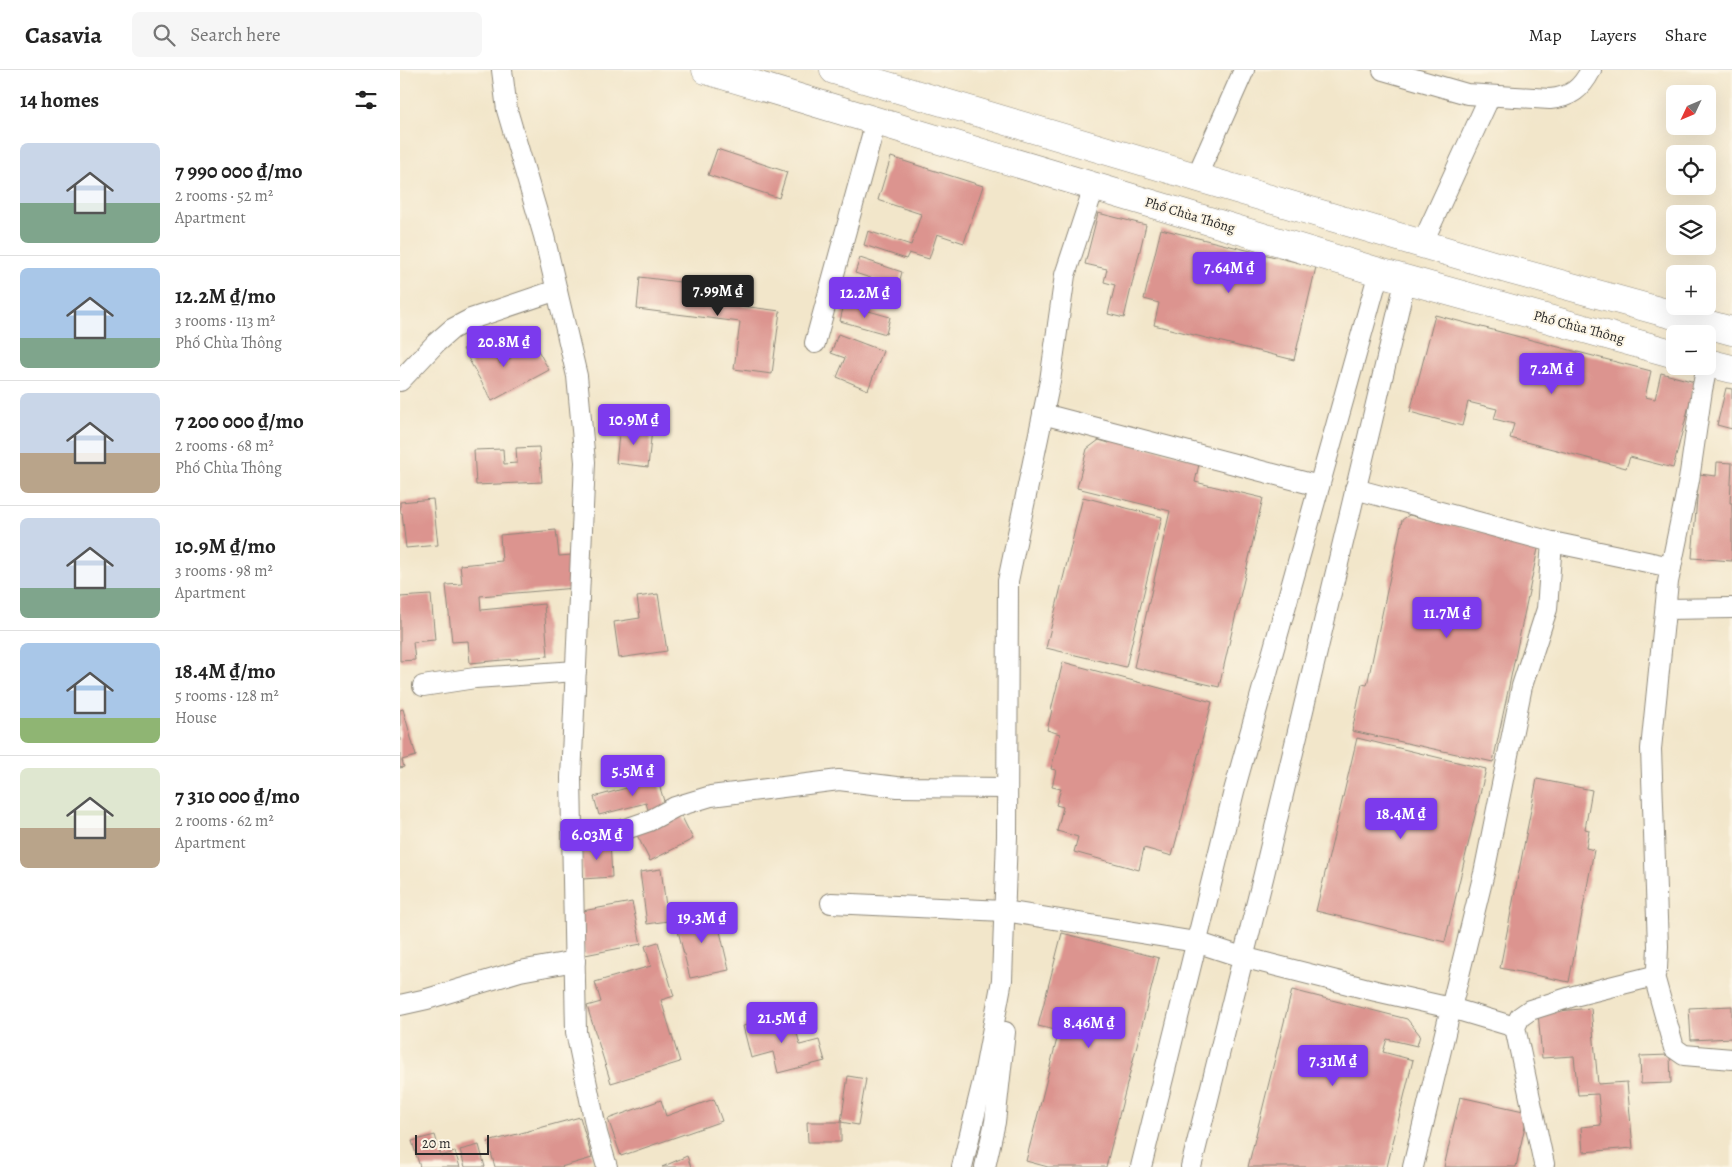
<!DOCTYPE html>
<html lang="en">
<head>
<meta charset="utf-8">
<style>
	:root { --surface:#fff; --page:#f6f6f6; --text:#222; --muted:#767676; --line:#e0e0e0; --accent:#7c3aed }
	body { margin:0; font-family:Alegreya,serif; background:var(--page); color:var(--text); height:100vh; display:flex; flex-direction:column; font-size:19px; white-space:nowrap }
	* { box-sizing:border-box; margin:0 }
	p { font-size:16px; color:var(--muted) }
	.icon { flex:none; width:28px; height:28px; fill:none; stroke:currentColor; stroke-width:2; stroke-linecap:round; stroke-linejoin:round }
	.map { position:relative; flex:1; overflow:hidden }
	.sheet { display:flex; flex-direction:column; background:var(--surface); width:400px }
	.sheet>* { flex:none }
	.needle { width:32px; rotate:226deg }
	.controls { position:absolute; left:1266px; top:15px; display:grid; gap:10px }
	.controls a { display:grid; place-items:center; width:50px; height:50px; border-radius:8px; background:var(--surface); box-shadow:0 5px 20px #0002; font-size:25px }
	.scale { position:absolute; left:15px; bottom:12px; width:74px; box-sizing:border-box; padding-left:5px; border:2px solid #2b2b2b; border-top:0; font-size:14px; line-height:18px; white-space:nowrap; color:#2b2b2b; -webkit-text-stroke:4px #fcf5e5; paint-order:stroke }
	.price { position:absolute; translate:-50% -42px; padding:0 11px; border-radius:5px; background:var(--accent); color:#fff; font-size:16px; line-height:32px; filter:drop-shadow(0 1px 2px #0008) }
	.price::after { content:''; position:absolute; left:50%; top:30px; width:15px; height:11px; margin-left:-8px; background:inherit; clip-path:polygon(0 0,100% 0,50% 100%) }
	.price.current { background:#222; color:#fff }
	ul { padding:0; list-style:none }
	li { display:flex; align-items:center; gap:15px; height:125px; padding:0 20px }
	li+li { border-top:1px solid var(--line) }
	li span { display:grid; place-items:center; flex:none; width:140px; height:100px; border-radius:8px; color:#555 }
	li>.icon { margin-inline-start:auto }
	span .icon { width:60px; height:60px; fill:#fffc; stroke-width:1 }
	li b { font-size:21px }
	h2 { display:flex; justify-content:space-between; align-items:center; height:60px; padding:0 20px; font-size:21px }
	header { display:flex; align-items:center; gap:30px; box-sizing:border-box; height:70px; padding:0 25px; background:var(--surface); border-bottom:1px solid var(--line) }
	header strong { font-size:24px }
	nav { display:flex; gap:28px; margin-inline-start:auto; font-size:18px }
	.search { width:350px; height:45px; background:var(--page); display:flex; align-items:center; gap:12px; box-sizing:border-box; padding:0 18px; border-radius:8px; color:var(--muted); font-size:19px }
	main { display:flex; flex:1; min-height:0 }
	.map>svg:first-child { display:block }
	.building { fill:#dc948f }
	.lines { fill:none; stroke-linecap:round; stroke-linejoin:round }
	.minor-casing { stroke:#8e887a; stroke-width:22 }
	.trunk-casing { stroke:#8e887a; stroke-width:29 }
	.minor { stroke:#fff; stroke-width:20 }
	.trunk { stroke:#fff; stroke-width:28 }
	.labels { text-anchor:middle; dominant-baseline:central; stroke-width:4; stroke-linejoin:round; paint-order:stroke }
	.street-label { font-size:14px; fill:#2b2b2b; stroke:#fcf5e5 }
</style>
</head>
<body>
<header>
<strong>Casavia</strong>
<div class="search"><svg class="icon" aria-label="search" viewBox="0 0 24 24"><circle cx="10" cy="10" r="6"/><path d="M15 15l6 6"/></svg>Search here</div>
<nav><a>Map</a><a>Layers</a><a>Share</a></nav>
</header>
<main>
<section class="sheet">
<h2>14 homes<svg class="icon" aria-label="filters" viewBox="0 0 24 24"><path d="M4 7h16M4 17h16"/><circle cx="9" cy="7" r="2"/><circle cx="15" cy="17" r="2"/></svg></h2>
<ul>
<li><span style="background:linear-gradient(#c9d6e8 60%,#7fa58c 0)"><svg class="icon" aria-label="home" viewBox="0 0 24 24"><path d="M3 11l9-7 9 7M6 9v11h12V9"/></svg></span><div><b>7 990 000 ₫/mo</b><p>2 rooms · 52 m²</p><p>Apartment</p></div></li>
<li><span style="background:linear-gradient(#a9c7e8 70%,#7fa58c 0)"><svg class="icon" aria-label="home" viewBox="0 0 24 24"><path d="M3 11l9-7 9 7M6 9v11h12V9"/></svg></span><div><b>12.2M ₫/mo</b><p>3 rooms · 113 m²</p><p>Phố Chùa Thông</p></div></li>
<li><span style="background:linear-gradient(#c9d6e8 60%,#b9a48a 0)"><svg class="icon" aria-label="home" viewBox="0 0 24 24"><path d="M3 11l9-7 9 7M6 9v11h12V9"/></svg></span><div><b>7 200 000 ₫/mo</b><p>2 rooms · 68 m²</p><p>Phố Chùa Thông</p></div></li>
<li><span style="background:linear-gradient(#c9d6e8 70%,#7fa58c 0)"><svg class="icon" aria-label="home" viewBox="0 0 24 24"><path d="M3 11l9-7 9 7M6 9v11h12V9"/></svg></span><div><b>10.9M ₫/mo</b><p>3 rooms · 98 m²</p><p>Apartment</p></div></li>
<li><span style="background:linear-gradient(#a9c7e8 75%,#8fb573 0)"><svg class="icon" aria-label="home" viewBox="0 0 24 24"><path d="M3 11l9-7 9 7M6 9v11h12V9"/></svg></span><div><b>18.4M ₫/mo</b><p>5 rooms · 128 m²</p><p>House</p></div></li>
<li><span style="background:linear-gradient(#dfe7d0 60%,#b9a48a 0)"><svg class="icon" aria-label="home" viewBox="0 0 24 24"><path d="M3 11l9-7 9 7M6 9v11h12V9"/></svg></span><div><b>7 310 000 ₫/mo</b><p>2 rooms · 62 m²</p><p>Apartment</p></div></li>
</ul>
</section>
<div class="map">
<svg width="1332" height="1097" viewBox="0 0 1332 1097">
	<rect width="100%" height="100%" fill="#fcf5e5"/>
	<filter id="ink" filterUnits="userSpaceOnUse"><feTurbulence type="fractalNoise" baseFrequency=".02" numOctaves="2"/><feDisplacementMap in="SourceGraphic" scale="10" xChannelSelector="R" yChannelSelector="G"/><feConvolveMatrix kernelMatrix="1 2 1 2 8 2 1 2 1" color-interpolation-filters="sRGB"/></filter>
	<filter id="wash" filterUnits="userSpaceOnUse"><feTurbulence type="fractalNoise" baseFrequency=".0096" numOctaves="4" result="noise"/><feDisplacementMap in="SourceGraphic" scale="20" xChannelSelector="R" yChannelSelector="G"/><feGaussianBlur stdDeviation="1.12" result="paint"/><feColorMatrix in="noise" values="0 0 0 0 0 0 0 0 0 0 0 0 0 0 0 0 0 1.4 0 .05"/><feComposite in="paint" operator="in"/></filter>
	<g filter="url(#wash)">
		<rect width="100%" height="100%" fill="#f2e6ca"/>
		<g id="blocks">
			<g class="building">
				<polygon points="317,79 387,102 379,128 308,105"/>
				<polygon points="491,87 583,116 564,173 537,164 529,189 509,183 506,189 464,175 468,161 511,175 521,144 478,130"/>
				<polygon points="698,143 746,155 724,248 708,244 715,215 704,212 707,199 685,194"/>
				<polygon points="761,159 916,197 894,290 754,255 759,233 744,229"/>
				<polygon points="460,188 502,202 498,217 455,203"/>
				<polygon points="240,207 344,220 342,236 380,241 372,304 334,299 340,252 237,239"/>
				<polygon points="444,234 490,247 486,264 440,251"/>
				<polygon points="1035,245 1251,301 1245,327 1255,329 1261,303 1295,312 1273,398 1230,387 1226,398 1110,368 1114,354 1094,349 1097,339 1068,332 1062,356 1010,342"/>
				<polygon points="438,264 483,281 468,320 437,307 445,288 431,283"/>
				<polygon points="85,267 100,294 135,275 149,300 92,331 63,279"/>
				<polygon points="1326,318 1332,319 1332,359 1317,355"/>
				<polygon points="220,355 252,359 248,397 216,393"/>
				<polygon points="710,369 800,390 795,412 863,428 819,617 734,597 770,441 677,418 687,379 699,370 709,373"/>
				<polygon points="139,377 142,412 76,415 74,380 103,379 104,394 117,393 116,378"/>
				<polygon points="1317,392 1332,393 1330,433 1332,433 1332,491 1292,488 1299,404 1316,406"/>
				<polygon points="683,427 762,447 726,597 646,578"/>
				<polygon points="33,429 38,475 6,478 2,443 0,443 0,432"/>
				<polygon points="1009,445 1139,474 1093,692 952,661 962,614 967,615 1002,450"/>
				<polygon points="156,460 159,486 172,485 175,518 80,526 81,540 144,534 148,586 70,593 68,571 52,572 46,515 62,514 60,495 102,491 100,465"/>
				<polygon points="258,524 267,581 219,588 214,552 240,548 237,527"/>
				<polygon points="31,525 35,570 13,572 15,590 0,591 0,527"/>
				<polygon points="663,592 812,632 772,786 744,778 739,800 674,782 678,767 657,761 663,737 656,735 661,719 652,717 656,700 651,699 660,664 647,660 652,640 651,640"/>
				<polygon points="3,639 16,686 2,690 4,697 0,698 0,640"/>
				<polygon points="957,668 1086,699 1045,872 916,841"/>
				<polygon points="256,704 266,738 249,743 246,733 199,745 194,727 241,714 239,708"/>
				<polygon points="1137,709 1192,720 1185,759 1189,760 1186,778 1194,780 1169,912 1100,898"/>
				<polygon points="279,741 293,769 250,791 236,763"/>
				<polygon points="210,772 212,807 183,809 181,774"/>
				<polygon points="261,799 268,851 247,854 240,802"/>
				<polygon points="232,832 241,874 185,885 177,842"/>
				<polygon points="315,840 329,900 290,908 275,849"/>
				<polygon points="662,863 759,888 706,1097 648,1097 626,1091 659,961 638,956"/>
				<polygon points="258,872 274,926 261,930 280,992 211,1013 187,936 201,932 195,912 251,896 245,876"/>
				<polygon points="892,920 1007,949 1020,965 1017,976 987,969 983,982 1013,990 987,1097 848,1097"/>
				<polygon points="1332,936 1332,968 1291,970 1289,938"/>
				<polygon points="1191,938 1198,1014 1227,1012 1233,1078 1183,1082 1181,1057 1201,1055 1198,1024 1178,1025 1174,986 1142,988 1138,943"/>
				<polygon points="392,944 400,975 419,970 425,991 378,1003 373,982 351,988 343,956"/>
				<polygon points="1270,985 1271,1013 1241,1014 1240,986"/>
				<polygon points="448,1006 466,1009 458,1055 441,1052"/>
				<polygon points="1060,1027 1128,1042 1116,1097 1044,1097"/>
				<polygon points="314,1029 322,1051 221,1086 208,1049 261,1030 266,1046"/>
				<polygon points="180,1047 192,1088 161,1097 95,1097 88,1072"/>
				<polygon points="407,1052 441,1052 441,1072 408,1072"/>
				<polygon points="35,1065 41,1086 55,1082 60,1097 20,1097 12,1071"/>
				<polygon points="79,1075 85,1097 65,1097 60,1080"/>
				<polygon points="287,1086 291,1097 262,1097"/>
			</g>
		</g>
	</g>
	<g filter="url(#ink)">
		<use href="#blocks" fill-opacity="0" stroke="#8e887a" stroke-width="1"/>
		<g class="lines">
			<defs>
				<g id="minor">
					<polyline points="102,0 107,40 144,166 177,306 185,392 171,708 176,962 197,1063 207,1097"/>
					<path d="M983 0 1067 24 1150 29C1171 27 1181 19 1191 0"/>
					<polyline points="796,108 844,0"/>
					<polyline points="1022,174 1090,26"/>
					<polyline points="415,273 476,51"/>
					<polyline points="0,311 36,273 52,259 71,249 157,220"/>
					<polyline points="643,344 919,416"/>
					<polyline points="955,419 1152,472 1271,497"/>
					<polyline points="1266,539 1332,538"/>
					<polyline points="23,616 75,608 176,601"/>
					<polyline points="173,769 214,763 249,751 275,737 311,726 439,710 497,717 607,718"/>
					<polyline points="431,833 604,841 796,872 842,887 976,921 1051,938 1013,1097"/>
					<polyline points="1254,906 1274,978 1284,985 1332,989"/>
					<polyline points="0,935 27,929 120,901 175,891"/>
					<polyline points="1115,957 1051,938 1084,803 1122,616 1147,539 1152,472"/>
					<polyline points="1144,1094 1115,957 1120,947 1130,940 1174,926 1254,906 1257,899 1258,876 1251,679 1268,512 1289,410 1302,320 1307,296"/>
					<polyline points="562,1097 583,1011 602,910 607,766 608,511 650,311 665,205 694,117"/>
					<polyline points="585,1097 595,1052 605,962"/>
					<polyline points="741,1097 834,721 979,202"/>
					<polyline points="791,1097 864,804 1006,208"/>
				</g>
				<g id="trunk">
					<polyline points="306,0 979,202 1275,284"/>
					<polyline points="434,0 1110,200 1332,261"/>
					<polyline points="1308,293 1332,299"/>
				</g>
			</defs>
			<use href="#minor" class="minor-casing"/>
			<use href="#trunk" class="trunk-casing"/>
			<use href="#minor" class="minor"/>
			<use href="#trunk" class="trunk"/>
		</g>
	</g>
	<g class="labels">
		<g class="street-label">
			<text transform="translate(790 145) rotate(17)">Phố Chùa Thông</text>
			<text transform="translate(1179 257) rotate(15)">Phố Chùa Thông</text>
		</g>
	</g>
</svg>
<div class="controls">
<a><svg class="needle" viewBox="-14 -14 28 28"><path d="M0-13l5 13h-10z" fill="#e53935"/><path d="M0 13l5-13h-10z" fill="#767676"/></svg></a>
<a><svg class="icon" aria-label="locate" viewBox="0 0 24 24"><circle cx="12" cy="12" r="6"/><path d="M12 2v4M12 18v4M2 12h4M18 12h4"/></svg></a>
<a><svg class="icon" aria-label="layers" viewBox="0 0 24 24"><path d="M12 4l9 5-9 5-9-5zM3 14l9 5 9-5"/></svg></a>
<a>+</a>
<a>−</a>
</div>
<div class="scale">20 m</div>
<b class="price" style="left:829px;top:224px">7.64M ₫</b>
<b class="price current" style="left:318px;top:247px">7.99M ₫</b>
<b class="price" style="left:465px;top:249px">12.2M ₫</b>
<b class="price" style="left:104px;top:298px">20.8M ₫</b>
<b class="price" style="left:1152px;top:325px">7.2M ₫</b>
<b class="price" style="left:234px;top:376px">10.9M ₫</b>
<b class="price" style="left:1047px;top:569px">11.7M ₫</b>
<b class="price" style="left:233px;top:727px">5.5M ₫</b>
<b class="price" style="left:1001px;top:770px">18.4M ₫</b>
<b class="price" style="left:197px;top:791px">6.03M ₫</b>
<b class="price" style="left:302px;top:874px">19.3M ₫</b>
<b class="price" style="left:382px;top:974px">21.5M ₫</b>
<b class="price" style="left:689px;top:979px">8.46M ₫</b>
<b class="price" style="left:933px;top:1017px">7.31M ₫</b>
</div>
</main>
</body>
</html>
